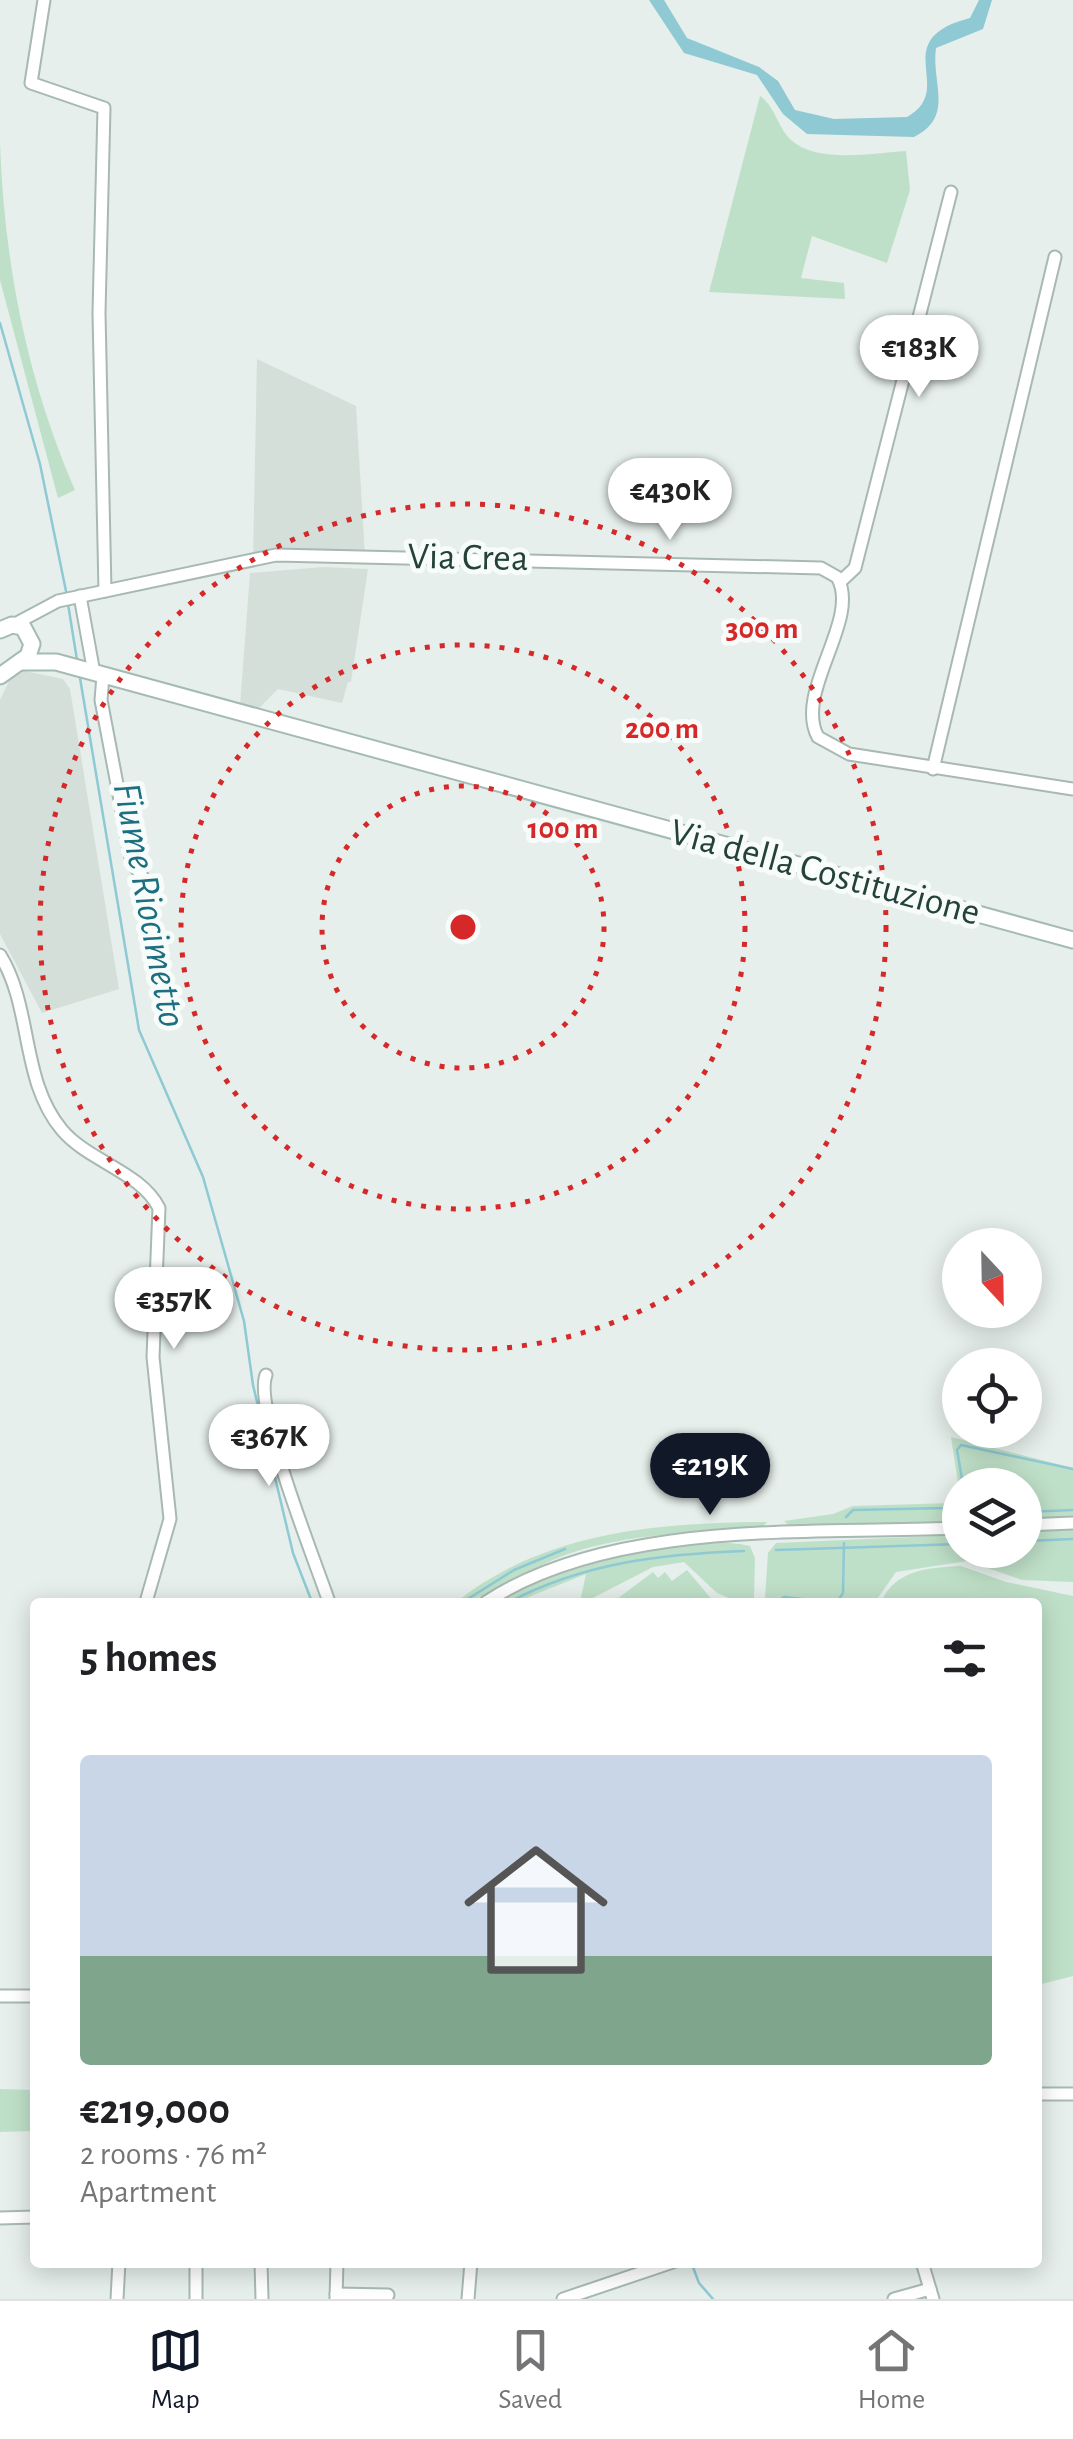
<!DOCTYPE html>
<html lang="en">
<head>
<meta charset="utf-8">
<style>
	:root { --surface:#fff; --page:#f6f6f6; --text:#202124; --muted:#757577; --line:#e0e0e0; --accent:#111827 }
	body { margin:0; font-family:"Alegreya Sans",sans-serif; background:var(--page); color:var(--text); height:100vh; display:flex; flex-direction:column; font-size:38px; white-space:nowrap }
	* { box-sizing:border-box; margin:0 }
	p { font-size:32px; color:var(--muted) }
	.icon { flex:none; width:55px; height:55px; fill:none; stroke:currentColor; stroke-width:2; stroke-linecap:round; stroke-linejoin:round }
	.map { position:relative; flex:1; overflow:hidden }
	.panel { position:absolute; left:30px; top:1598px; width:1012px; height:670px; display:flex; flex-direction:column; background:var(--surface); border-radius:10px; box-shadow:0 5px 25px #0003 }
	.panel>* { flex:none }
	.needle { width:65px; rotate:158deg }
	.fabs { position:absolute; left:942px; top:1228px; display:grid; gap:20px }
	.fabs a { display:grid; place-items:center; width:100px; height:100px; border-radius:50%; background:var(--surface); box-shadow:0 5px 25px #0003; font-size:50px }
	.price { position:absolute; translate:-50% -85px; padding:0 22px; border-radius:35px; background:#fff; color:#222; font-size:32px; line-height:65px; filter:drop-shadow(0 2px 5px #0008) }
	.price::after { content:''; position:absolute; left:50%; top:60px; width:30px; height:22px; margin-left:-15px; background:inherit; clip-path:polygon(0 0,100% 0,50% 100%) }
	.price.active { background:var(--accent); color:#fff }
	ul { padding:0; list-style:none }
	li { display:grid; align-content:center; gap:20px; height:530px; padding:0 50px }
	li span { display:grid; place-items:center; height:310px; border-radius:10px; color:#555 }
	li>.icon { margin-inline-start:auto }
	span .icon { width:180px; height:180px; fill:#fffc; stroke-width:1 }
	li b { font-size:42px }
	h2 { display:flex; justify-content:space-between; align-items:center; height:120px; padding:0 50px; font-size:42px }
	.tab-bar { display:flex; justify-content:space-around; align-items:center; height:140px; border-top:2px solid var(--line); background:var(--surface); font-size:28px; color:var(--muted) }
	.tab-bar a { display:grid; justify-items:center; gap:5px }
	.tab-bar .active { color:var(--accent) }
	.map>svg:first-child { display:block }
	.built { fill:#d4dfda }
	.green { fill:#bfe0c8 }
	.water { fill:#8ec9d4 }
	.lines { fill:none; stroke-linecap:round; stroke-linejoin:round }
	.stream { stroke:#8ec9d4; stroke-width:2.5 }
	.street-casing { stroke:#a8b8b2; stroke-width:15 }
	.secondary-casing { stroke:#a4bbb3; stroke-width:19 }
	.street { stroke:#fff; stroke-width:11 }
	.secondary { stroke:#fff; stroke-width:15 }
	.ring { fill:none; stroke:#d62828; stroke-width:5; stroke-dasharray:5 10 }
	.labels { text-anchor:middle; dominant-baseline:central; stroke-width:10; stroke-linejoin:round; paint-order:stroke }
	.street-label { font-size:38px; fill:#24423a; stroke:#f7fbf9 }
	.water-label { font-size:40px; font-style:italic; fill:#1c6f80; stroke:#f7fbf9 }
	.centre { fill:#d62828; stroke:#f7fbf9; stroke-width:5 }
	.ring-label { font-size:30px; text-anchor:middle; font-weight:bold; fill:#d62828; stroke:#f7fbf9; stroke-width:10; stroke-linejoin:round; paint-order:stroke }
</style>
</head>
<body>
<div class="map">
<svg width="1073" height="2299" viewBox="0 0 1073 2299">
	<rect width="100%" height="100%" fill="#e6efeb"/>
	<g class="built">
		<polygon points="257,359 356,406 365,556 253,559"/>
		<polygon points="323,567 368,569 351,682 348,682 342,703 278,689 256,711 240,706 250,573"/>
		<polygon points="15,669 63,679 70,689 119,989 42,1013 0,934 0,700"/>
	</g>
	<g class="green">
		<path d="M760 96C775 106 778 128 791 140 817 164 874 153 906 151L910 190 887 263 812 236 801 278 844 283 845 299 709 292Z"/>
		<path d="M0 143C4 262 27 380 75 490L58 498 0 280Z"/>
		<polygon points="951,1437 1073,1468 1073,1517 1025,1519 1025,1485 960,1485 960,1516 948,1523 792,1528 784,1521 833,1514 853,1506 953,1503 959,1489"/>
		<path d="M767 1522 760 1530C696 1532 629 1533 568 1554 534 1565 488 1602 456 1602 546 1531 657 1523 767 1522Z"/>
		<path d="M1073 1530V1582L1022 1580 967 1561 896 1572 875 1602H738L717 1593 684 1562 653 1567 585 1602H580L586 1574 516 1602H498C557 1565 681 1531 750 1546L755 1558 754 1601 765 1598 768 1553 776 1543 960 1535V1550H1025V1532Z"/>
		<path d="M961 1566 1006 1582 1073 1596V1976L1038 1985V1602H881C896 1569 928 1568 961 1566Z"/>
		<polygon points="687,1570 714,1602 613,1602 653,1572 658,1578 665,1572 672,1581"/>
		<polygon points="0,2089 35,2090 35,2131 0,2132"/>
	</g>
	<path class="water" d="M649 0H664L687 38 759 67 778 81 795 110 834 119 907 117C958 89 885 40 970 18L979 0H992L983 29 936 48C931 83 955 117 914 137L807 134 783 114 757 75 684 53Z"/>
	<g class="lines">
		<g class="stream">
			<polyline points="0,323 40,464 67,596"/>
			<polyline points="68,604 77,660"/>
			<polyline points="80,678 139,1030 203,1177 244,1321 253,1385 293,1553 312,1602"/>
			<polyline points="963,1485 957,1450 961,1445 1073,1469"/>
			<polyline points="1025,1512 1073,1510"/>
			<polyline points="846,1517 853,1510 946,1508 960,1502"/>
			<polyline points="1025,1541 1073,1539"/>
			<polyline points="776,1550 960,1544"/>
			<polyline points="463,1602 514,1570 565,1549"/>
			<path d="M509 1602C584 1563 660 1554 744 1551"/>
			<polyline points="777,1602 784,1597 830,1602"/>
			<polyline points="837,1602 843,1593 844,1543"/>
			<polyline points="691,2262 699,2283 713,2299"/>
		</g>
		<defs>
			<g id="street">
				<polyline points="44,0 31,83 104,108 99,313 105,591"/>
				<polyline points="840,582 855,568 951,192"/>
				<polyline points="80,596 94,673"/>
				<path d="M13 625 58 601 276 555 821 568 837 577C862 619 793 692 818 737L849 754 1073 789"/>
				<polyline points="103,676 101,700 132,863 142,876"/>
				<polyline points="933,769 1055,257"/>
				<path d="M0 955C33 1008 20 1080 62 1130 88 1161 141 1172 159 1208L153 1357 170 1519 146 1602"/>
				<path d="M266 1375C253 1407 316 1563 329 1602"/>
				<polyline points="1025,1525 1073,1523"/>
				<path d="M486 1602C613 1519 812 1534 960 1528"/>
				<polyline points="0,1996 35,1996"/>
				<polyline points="1038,2094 1073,2094"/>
				<polyline points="0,2218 35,2217"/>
				<polyline points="196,2262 196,2299"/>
				<polyline points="261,2262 262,2299"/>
				<polyline points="922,2262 933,2299"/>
				<polyline points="336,2294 388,2295"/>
				<polyline points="117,2299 119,2262"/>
				<polyline points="336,2299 337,2262"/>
				<polyline points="468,2299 471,2262"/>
				<polyline points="563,2299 673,2262"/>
				<polyline points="894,2299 930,2289"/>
			</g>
			<g id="secondary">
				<polyline points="0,630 12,625 23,627 32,644 28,656 0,676"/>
				<polyline points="20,662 56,662 1073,940"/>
			</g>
		</defs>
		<use href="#street" class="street-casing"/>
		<use href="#secondary" class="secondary-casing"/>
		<use href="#street" class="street"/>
		<use href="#secondary" class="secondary"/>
	</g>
	<g class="ring">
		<circle cx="463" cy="927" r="141"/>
		<circle cx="463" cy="927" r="282"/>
		<circle cx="463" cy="927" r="423"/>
	</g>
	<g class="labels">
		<g class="street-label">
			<text transform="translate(468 558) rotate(1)">Via Crea</text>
			<text transform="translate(825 873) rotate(15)">Via della Costituzione</text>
		</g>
		<g class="water-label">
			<text transform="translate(149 905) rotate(79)">Fiume Riocimetto</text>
		</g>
	</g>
	<circle cx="463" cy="927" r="15" class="centre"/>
	<g class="ring-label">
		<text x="762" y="638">300 m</text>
		<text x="662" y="738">200 m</text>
		<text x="563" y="838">100 m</text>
	</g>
</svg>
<div class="fabs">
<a><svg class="needle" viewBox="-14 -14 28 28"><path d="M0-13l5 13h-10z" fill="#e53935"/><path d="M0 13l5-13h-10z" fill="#757577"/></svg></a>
<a><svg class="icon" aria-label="locate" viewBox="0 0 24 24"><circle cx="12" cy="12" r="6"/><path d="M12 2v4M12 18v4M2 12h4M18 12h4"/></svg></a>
<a><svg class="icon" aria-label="layers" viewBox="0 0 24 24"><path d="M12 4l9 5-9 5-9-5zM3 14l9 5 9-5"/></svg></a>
</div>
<b class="price" style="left:919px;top:400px">€183K</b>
<b class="price" style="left:670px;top:543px">€430K</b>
<b class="price" style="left:174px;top:1352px">€357K</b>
<b class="price" style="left:269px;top:1489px">€367K</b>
<b class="price active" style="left:710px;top:1518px">€219K</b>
<section class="panel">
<h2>5 homes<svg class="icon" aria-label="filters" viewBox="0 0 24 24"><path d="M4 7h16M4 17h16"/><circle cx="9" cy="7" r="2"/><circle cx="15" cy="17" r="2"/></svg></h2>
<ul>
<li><span style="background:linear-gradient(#c9d6e8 65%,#7fa58c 0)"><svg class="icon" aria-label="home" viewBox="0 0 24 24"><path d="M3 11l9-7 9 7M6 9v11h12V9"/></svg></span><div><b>€219,000</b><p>2 rooms · 76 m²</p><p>Apartment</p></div></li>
</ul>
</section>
</div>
<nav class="tab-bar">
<a class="active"><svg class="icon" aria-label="map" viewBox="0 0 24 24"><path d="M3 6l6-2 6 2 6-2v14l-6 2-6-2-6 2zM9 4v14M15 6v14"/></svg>Map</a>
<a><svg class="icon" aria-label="saved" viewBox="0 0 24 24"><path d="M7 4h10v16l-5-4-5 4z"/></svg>Saved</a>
<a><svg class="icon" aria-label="home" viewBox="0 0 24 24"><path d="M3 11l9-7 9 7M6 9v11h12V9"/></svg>Home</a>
</nav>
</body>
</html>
